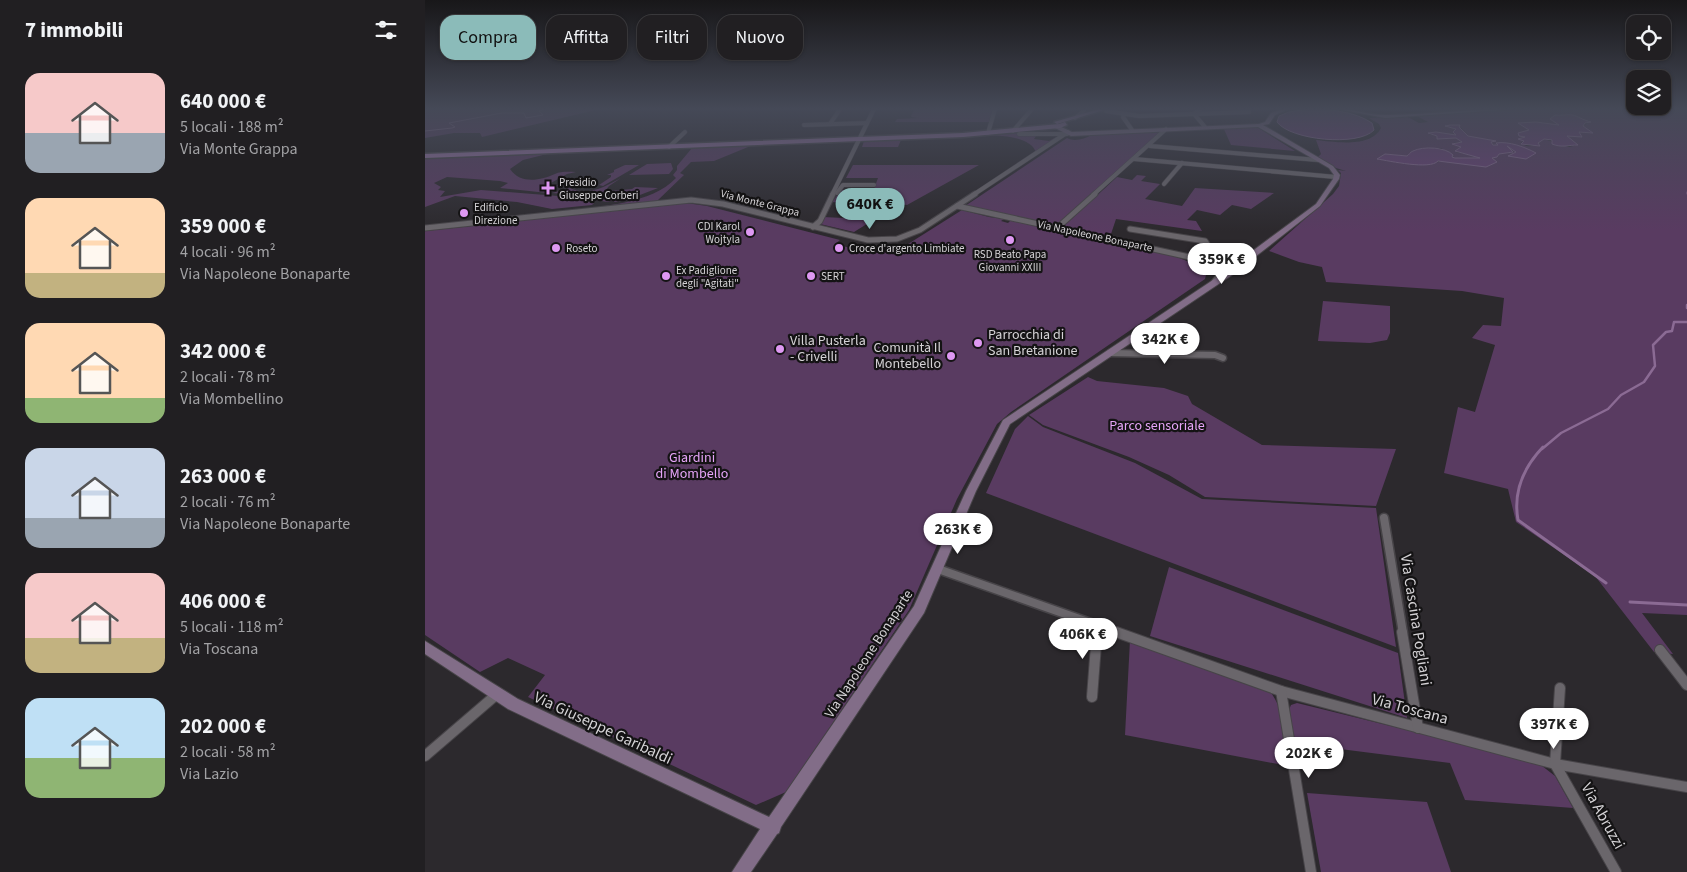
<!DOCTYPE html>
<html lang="it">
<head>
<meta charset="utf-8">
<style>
	:root { --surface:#211f22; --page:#2d2c2f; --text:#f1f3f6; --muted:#a2a2a5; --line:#3e3d40; --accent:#8bbbb9 }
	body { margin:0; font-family:"Source Sans 3",sans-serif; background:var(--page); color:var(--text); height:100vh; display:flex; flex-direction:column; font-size:19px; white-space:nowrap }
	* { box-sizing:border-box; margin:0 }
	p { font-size:16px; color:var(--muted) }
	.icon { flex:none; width:28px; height:28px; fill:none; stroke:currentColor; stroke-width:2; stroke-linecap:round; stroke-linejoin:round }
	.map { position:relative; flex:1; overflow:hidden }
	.drawer { display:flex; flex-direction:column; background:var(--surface); width:425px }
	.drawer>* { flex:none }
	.hud { position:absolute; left:15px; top:15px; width:475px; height:45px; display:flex; gap:10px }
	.buttons { position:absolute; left:1201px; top:15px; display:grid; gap:10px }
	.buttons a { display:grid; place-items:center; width:45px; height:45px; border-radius:10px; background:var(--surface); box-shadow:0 1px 4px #0004,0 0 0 1px var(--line); font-size:25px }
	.price { position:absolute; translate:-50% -42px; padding:0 11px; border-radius:18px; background:#fff; color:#222; font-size:16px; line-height:32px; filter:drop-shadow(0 1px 2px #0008) }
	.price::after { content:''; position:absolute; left:50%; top:30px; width:15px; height:11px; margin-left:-8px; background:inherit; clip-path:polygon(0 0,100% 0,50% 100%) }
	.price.on { background:var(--accent); color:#111 }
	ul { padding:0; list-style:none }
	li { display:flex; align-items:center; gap:15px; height:125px; padding:0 25px }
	li span { display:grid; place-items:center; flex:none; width:140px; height:100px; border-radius:15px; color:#555 }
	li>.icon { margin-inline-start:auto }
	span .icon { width:60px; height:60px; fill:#fffc; stroke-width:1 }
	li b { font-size:21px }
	h2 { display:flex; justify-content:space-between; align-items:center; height:60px; padding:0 25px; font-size:21px }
	.chip { padding:0 18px; border-radius:15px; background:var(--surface); box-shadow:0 1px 4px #0004,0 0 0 1px var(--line); font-size:18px; line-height:45px }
	.chip.on { background:var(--accent); color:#111 }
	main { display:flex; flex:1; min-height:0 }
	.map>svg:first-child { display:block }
	.green { fill:#593b61; fill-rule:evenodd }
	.water { fill:#6b3e77; stroke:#8b6b94 }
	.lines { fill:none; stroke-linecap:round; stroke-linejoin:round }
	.stream-far2 { stroke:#8b6b94; stroke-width:1 }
	.stream-far1 { stroke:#8b6b94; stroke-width:2.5 }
	.stream { stroke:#8b6b94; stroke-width:3 }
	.street-far4-casing { stroke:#474448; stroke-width:5 }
	.street-far3-casing { stroke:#474448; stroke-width:7 }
	.street-far2-casing { stroke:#474448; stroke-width:9 }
	.street-far1-casing { stroke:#474448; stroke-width:11 }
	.street-casing { stroke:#474448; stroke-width:12 }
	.secondary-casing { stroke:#474448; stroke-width:2 }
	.primary-casing { stroke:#474448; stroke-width:3 }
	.street-far4 { stroke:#6a666b; stroke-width:4 }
	.street-far3 { stroke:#6a666b; stroke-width:5 }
	.street-far2 { stroke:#6a666b; stroke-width:6 }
	.street-far1 { stroke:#6a666b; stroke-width:8 }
	.street { stroke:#6a666b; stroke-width:10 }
	.secondary { fill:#826d88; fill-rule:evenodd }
	.primary { fill:#9a74a5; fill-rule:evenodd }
	.poi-dot { fill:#de98f2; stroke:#141314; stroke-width:2 }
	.labels { text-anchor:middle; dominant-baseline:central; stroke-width:4.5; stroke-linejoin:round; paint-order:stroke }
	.far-poi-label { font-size:11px; fill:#d5d3d6; stroke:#141314; text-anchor:start }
	.far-street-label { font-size:11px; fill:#d5d3d6; stroke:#141314 }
	.poi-label { font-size:14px; fill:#d5d3d6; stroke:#141314; text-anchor:start }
	.park-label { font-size:14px; fill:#e6a5f8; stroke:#141314 }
	.street-label { font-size:14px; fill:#d5d3d6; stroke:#141314 }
	.near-street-label { font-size:16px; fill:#d5d3d6; stroke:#141314 }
</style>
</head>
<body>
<main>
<section class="drawer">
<h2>7 immobili<svg class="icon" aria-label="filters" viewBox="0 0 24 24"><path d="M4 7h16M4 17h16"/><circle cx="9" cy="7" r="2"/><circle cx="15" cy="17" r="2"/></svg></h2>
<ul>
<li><span style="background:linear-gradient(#f6c9c9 60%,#9aa5b1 0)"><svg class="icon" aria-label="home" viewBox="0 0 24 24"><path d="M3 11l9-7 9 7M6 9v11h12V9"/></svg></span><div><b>640 000 €</b><p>5 locali · 188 m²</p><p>Via Monte Grappa</p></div></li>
<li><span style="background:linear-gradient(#ffd9b3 75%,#c2b280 0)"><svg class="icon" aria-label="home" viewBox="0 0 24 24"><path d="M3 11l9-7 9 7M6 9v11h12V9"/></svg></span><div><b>359 000 €</b><p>4 locali · 96 m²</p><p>Via Napoleone Bonaparte</p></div></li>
<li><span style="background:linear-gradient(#ffd9b3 75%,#8fb573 0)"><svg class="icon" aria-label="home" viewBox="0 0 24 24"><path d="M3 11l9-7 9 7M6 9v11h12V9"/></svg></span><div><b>342 000 €</b><p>2 locali · 78 m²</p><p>Via Mombellino</p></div></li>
<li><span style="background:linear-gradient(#c9d6e8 70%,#9aa5b1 0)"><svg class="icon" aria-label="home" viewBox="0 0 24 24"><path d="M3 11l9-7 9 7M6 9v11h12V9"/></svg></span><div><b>263 000 €</b><p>2 locali · 76 m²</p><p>Via Napoleone Bonaparte</p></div></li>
<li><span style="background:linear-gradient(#f6c9c9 65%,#c2b280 0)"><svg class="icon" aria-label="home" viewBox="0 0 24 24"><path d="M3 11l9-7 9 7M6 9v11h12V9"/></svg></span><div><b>406 000 €</b><p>5 locali · 118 m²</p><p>Via Toscana</p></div></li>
<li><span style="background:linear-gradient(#bfe0f5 60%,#8fb573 0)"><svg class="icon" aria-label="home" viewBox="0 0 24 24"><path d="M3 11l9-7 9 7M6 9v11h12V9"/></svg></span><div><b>202 000 €</b><p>2 locali · 58 m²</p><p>Via Lazio</p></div></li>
</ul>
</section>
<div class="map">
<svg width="1262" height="872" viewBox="0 0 1262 872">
	<rect width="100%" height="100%" fill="#2c292d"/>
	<g class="green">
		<polygon points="0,109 175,109 57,137 55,133 29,133 0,138"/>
		<polygon points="489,109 567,109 565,122 470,122 472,119 494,118 486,117"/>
		<path d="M1100 109 1262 110V615L1217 613 1248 654 1229 652 1170 576 1091 522 1083 489 1019 473 1033 407 1050 412 1070 345 1047 338 1058 325 1076 326 1079 298 1037 291 901 282 897 267 874 262 844 251 908 194 914 186 916 173 913 170 921 171 911 168 893 157 896 154 891 140C910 142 946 148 956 128L954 124 944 118 981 116 994 123 1003 122 992 116ZM1132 115H1147L1156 121 1164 122 1158 126 1165 132H1153L1154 136H1142L1141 138 1152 145 1144 147 1119 139C1113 142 1106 151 1096 143L1099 141 1095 138 1100 139 1104 130 1097 125 1111 122 1135 125 1128 120ZM1022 127 1036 128 1043 136 1070 141 1065 142C1070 147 1080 146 1087 152L1074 154 1072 157 1066 158 1072 162 1061 167 1019 161 1001 164H980L952 159 960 154 982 156 988 151 1016 148 1030 158 1053 159 1056 157 1031 152 1036 147 1028 143 1038 142 1031 138 1012 139V136L1004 134 1011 132 1031 136 1028 132 1032 129Z"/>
		<polygon points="798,127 832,127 870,151 806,145"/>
		<path d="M606 130 607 131 595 133 611 136 609 139 624 141 637 134 611 153C607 135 568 135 553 135Z"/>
		<path d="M731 130 736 132 630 226 540 206 642 138C649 142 660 139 666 135Z"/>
		<polygon points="476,140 473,147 437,147 439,141"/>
		<path d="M328 145 289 161 266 162 255 173 259 175 232 201 142 211C175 206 227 204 251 178L248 175 252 170V166L267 148Z"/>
		<path d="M122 154 98 160 85 169C96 185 116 180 130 174 136 171 145 172 151 172L142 174 124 184V186L134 185 128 189 129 191 123 193 75 188 83 183 75 181 22 177 9 183 16 187 13 190 20 191 15 197 56 190 133 196 169 203 167 205 127 209 92 202 30 196 0 207V159Z"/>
		<polygon points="246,163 248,169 244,174 204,175 222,164"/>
		<polygon points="200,165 214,165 178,186 174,185 186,177 186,175 182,175 189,172 189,170"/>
		<polygon points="428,165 554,165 482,205 474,204 429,232 395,224 398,217 419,218 435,205 407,202 416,190 449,189 453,178 421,178"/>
		<polygon points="712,175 721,176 716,181 735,184 720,199 757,206 770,188 849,193 826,209 807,205 795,215 772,210 762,220 771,221 777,231 691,219 685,237 638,227 692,177 707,180"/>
		<path d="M196 178 184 186 176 196 184 197 186 195 181 194 185 191 207 189 210 187 233 188 202 200 189 202 190 199 183 202 170 200 169 196 127 193 145 188C163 197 181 186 196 178Z"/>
		<path d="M261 203 282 206 415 240 410 244 449 254 460 250 472 251 537 210 564 217 579 219 576 221 583 223 586 220 659 236 664 240 672 239C700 246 764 252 781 275L780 279 586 412 572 424 532 499 484 610 361 792 331 805 103 697 120 675 83 658 55 672 0 635V231Z"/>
		<polygon points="898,301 965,306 965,333 962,340 945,343 893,341"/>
		<polygon points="663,377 672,381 739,388 763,396 767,404 837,445 971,449 951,506 780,497 744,475 704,457 618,425 604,415"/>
		<polygon points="603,416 618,427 710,463 777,499 951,508 971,647 561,493 590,429"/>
		<polygon points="744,567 973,653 982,718 725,636"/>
		<path d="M705 640 841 687C861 707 860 739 863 766L700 735Z"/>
		<polygon points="872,703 1112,762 1130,776 1148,808 1040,800 1025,763 868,743 863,712 866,705"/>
		<polygon points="882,793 1002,802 1026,872 896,872"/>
	</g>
	<g class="water">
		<path d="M884 109C904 109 929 111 947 123L949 130C933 147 865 140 852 122L854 116 864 112Z"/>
		<path d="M1130 115C1135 116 1143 114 1148 115 1152 116 1158 120 1166 122L1160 123 1158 126 1168 133 1154 132 1157 137 1142 136 1153 145C1143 145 1137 148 1127 144V140L1119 139 1113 143 1115 146 1096 144 1099 141 1093 139 1100 137 1094 136 1093 133 1104 130 1093 123 1111 122 1134 125 1125 119Z"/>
		<path d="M1025 125H1035L1034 127 1043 136 1071 141 1066 142 1068 145H1073L1071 143C1084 141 1100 147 1111 153L1101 159 1083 156 1091 152 1082 146 1088 152 1074 154 1072 157 1067 158 1072 162 1061 167 1013 161C1005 170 965 161 952 159L960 154 982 156C984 155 985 152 988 151 998 146 1021 147 1028 155L1027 157 1030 158H1055L1030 151 1036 147 1027 144 1037 142 1031 138 1012 139V136L1003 133 1011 132 1031 135 1028 132 1031 129 1020 126Z"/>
	</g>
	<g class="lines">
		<g class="stream-far2">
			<polyline points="0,131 27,128 30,127 24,123 77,113 99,113 101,118 118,115 114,111 120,109"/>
			<polyline points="1262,192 1262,194"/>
		</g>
		<g class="stream-far1">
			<polyline points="1262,305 1262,308"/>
			<polyline points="1117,449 1136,433 1183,409 1196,395 1219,382 1230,366 1228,345 1241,332 1247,331 1249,322 1262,322"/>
		</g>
		<g class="stream">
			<path d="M1118 447C1098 468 1088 492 1093 520L1181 583"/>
			<polyline points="1205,602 1262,605"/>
		</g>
		<defs>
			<g id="street-far4">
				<polyline points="775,109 769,114 780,127"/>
				<polyline points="681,111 714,116 824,112"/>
				<polyline points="699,114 698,117 707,130"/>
				<polyline points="650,118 659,111"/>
				<polyline points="405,124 415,109"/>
				<polyline points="379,125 442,123"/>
				<polyline points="588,131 607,109"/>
				<polyline points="563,133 570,109"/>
				<polyline points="594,134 642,134"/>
				<polyline points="725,146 893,160"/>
				<polyline points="244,147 260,132"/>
				<polyline points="709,159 911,177"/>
				<polyline points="739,184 757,163"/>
				<polyline points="412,193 418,185 449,185"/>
				<polyline points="407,195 449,109"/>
				<polyline points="548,195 643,132"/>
				<polyline points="668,195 741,129"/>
			</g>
			<g id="street-far3">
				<polyline points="532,206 769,258 792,269 794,275 789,282"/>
				<polyline points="388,227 395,221 408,194"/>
				<polyline points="0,228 266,200 298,204 443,240 472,239 495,230 550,194"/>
				<polyline points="632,228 670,194"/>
				<polyline points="705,229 780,241 782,244 769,258"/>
				<polyline points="780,247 797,248 828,255"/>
			</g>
			<polyline id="street-far2" points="685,353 790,355 798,358"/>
			<g id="street-far1">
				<polyline points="959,518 978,633"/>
				<polyline points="513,569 694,633"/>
				<polyline points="672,633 673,625"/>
			</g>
			<g id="street">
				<polyline points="691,632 856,691 1130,764 1262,787"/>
				<polyline points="977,632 993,728"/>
				<polyline points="1235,650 1262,685"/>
				<polyline points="1135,688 1130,764 1191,872"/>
				<polyline points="856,691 886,872"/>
				<polyline points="667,697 672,632"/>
				<polyline points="0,756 71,695"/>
			</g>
			<g id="secondary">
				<polygon points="857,109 863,109 850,115 844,124 838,125 908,166 915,175 914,179 895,206 807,275 585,424 551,491 499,613 356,827 354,833 352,834 326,872 307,872 335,829 83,709 0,654 0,641 93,699 344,817 489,606 541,491 578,420 800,272 790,273 790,269 800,266 806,267 891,204 908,179 909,175 904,168 833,127 646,136 628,127 628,125 632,125 647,132 834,124 840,122 846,113"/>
				<path d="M913 109C930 109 946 116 963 115 1006 114 1048 109 1091 109L960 118Z"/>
			</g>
			<g id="primary">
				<polygon points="674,109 679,110 632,124 629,122"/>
				<polygon points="640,122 642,125 635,128 538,137 0,158 0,154 538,133 634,124"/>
			</g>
		</defs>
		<use href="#street-far4" class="street-far4-casing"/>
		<use href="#street-far3" class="street-far3-casing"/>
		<use href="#street-far2" class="street-far2-casing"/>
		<use href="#street-far1" class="street-far1-casing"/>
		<use href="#street" class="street-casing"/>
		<use href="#secondary" class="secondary-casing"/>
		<use href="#primary" class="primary-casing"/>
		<use href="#street-far4" class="street-far4"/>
		<use href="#street-far3" class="street-far3"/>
		<use href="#street-far2" class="street-far2"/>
		<use href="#street-far1" class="street-far1"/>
		<use href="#street" class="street"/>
		<use href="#secondary" class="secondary"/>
		<use href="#primary" class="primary"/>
	</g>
	<linearGradient id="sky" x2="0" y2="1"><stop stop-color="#181719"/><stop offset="0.47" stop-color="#454957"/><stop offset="1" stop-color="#454957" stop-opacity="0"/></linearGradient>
	<rect width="1262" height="231" fill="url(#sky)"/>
	<g class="poi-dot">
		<path d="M120.5 180.5h5v5h5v5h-5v5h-5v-5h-5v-5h5z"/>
		<circle cx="39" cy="213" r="5"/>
		<circle cx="325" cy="232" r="5"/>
		<circle cx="585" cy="240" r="5"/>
		<circle cx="131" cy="248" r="5"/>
		<circle cx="414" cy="248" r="5"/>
		<circle cx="241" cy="276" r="5"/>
		<circle cx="386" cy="276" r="5"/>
		<circle cx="553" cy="343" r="5"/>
		<circle cx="355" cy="349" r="5"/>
		<circle cx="526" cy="356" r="5"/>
	</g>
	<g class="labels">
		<g class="far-poi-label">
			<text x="134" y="182">Presidio<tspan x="134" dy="13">Giuseppe Corberi</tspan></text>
			<text x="49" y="207">Edificio<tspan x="49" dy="13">Direzione</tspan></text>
			<text x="315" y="226" text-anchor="end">CDI Karol<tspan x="315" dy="13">Wojtyla</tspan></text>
			<text x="141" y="248">Roseto</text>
			<text x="424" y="248">Croce d'argento Limbiate</text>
			<text x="585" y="254" text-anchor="middle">RSD Beato Papa<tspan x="585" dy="13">Giovanni XXIII</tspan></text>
			<text x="251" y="270">Ex Padiglione<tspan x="251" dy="13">degli "Agitati"</tspan></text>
			<text x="396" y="276">SERT</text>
		</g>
		<g class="far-street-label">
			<text transform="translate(335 203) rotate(14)">Via Monte Grappa</text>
			<text transform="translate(670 236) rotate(12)">Via Napoleone Bonaparte</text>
		</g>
		<g class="poi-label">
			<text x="563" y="335">Parrocchia di<tspan x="563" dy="16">San Bretanione</tspan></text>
			<text x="365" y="341">Villa Pusterla<tspan x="365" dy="16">- Crivelli</tspan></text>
			<text x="516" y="348" text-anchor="end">Comunità Il<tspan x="516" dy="16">Montebello</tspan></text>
		</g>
		<g class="park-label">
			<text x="732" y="426">Parco sensoriale</text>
			<text x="267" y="458">Giardini<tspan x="267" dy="16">di Mombello</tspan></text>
		</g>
		<g class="street-label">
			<text transform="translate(444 654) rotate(-57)">Via Napoleone Bonaparte</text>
		</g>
		<g class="near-street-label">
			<text transform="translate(991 620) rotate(81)">Via Cascina Pogliani</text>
			<text transform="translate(985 709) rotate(15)">Via Toscana</text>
			<text transform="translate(178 728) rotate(25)">Via Giuseppe Garibaldi</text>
			<text transform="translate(1178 816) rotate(61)">Via Abruzzi</text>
		</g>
	</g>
</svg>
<div class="buttons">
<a><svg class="icon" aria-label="locate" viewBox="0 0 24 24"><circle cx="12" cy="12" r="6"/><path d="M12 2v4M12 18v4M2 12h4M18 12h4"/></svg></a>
<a><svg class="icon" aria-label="layers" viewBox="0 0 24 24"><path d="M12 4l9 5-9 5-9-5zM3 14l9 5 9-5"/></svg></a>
</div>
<b class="price on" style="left:445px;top:230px">640K €</b>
<b class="price" style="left:797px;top:285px">359K €</b>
<b class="price" style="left:740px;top:365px">342K €</b>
<b class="price" style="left:533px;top:555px">263K €</b>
<b class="price" style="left:658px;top:660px">406K €</b>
<b class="price" style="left:1129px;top:750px">397K €</b>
<b class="price" style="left:884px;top:779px">202K €</b>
<div class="hud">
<a class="chip on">Compra</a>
<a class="chip">Affitta</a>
<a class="chip">Filtri</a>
<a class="chip">Nuovo</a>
</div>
</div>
</main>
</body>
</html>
